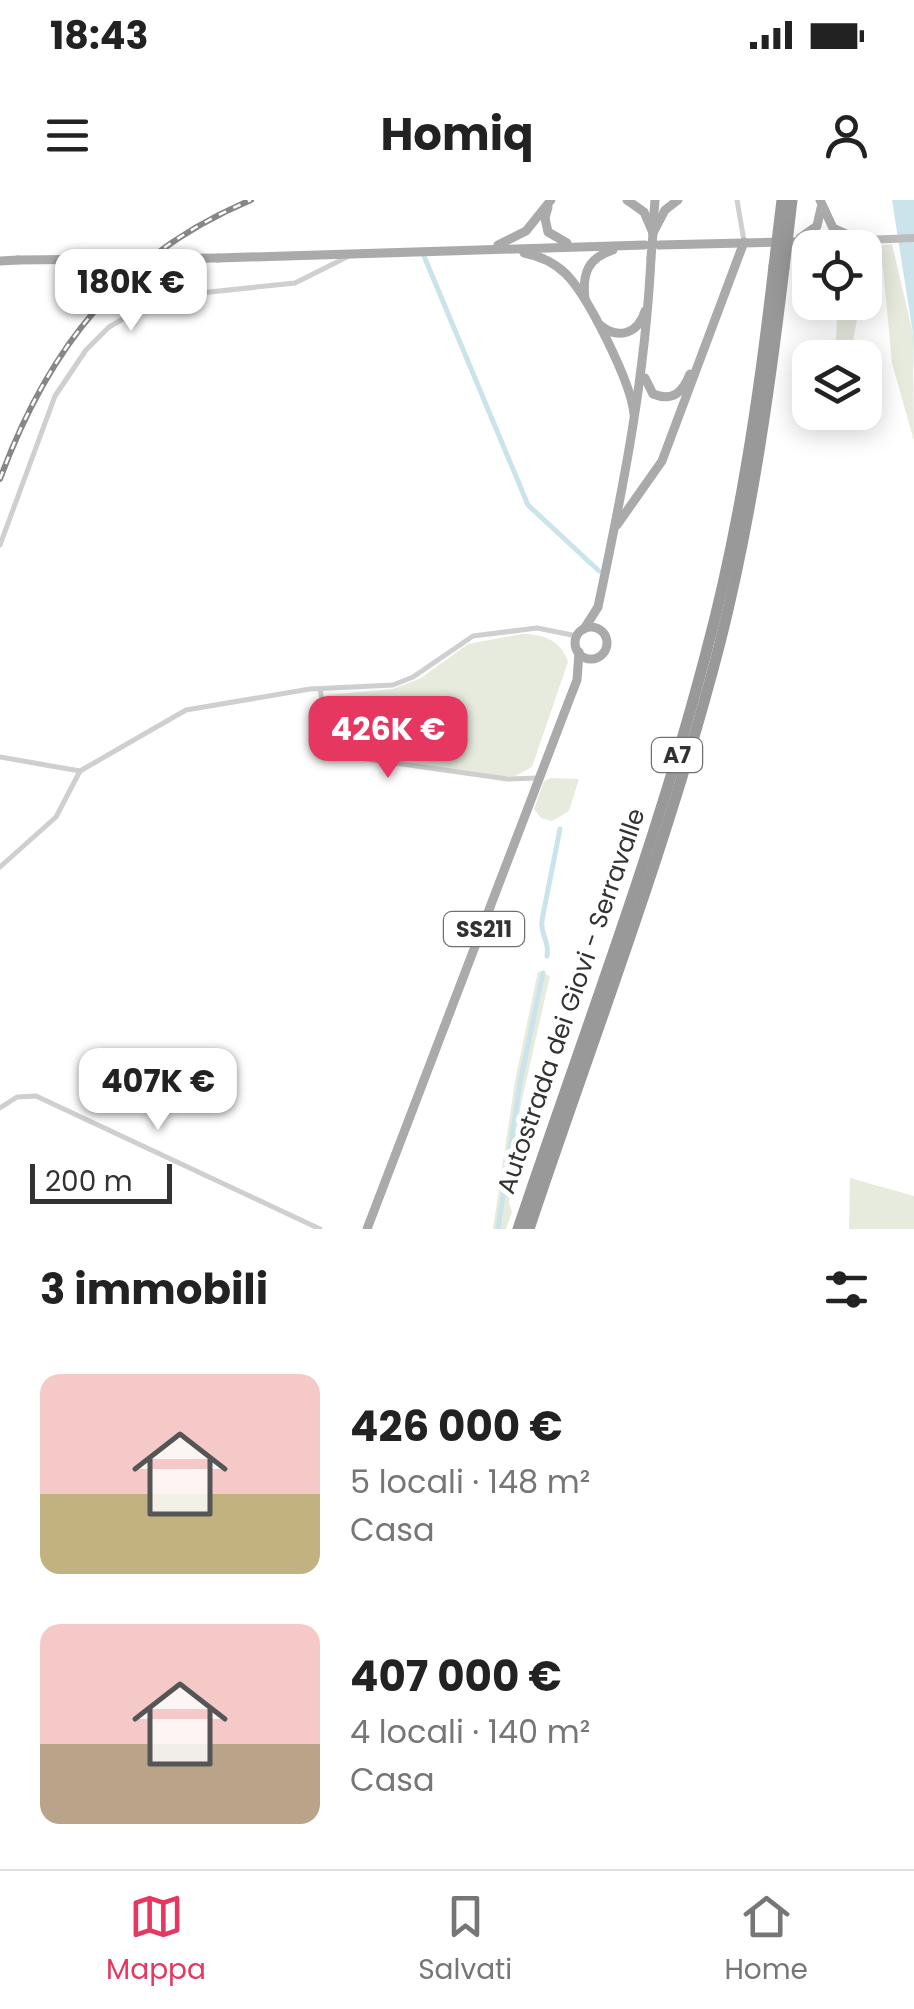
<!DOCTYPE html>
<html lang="it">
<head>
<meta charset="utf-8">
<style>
	:root { --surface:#fff; --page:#f2f2f2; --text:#222; --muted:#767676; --line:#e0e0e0; --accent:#e63760 }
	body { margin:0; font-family:Poppins,sans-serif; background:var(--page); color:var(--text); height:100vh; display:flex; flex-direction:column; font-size:38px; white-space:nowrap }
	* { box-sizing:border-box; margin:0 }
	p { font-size:32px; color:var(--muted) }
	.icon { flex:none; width:55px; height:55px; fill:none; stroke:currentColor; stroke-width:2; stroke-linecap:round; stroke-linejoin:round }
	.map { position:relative; height:1029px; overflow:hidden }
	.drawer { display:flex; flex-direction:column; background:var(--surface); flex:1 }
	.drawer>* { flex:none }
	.fabs { position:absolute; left:792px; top:30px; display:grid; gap:20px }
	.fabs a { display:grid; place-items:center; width:90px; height:90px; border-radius:20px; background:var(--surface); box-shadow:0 5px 25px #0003; font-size:50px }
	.scale { position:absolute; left:30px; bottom:25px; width:142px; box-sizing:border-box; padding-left:10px; border:5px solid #323232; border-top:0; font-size:28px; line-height:35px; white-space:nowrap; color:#323232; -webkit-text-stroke:8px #fff; paint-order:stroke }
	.price { position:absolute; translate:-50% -85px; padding:0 22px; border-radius:20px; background:#fff; color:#222; font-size:32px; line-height:65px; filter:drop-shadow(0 2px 5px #0008) }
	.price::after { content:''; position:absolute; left:50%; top:60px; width:30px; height:22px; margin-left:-15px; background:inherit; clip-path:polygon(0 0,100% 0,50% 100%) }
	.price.on { background:var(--accent); color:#fff }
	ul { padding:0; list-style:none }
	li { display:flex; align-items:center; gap:30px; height:250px; padding:0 40px }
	li span { display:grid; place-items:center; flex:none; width:280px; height:200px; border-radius:20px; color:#555 }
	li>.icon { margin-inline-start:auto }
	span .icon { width:120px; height:120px; fill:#fffc; stroke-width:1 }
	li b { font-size:42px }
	h2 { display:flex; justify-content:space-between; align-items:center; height:120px; padding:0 40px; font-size:42px }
	.status { display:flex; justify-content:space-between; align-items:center; height:70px; padding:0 50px; background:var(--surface); direction:ltr }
	.status svg { height:28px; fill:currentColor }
	header { display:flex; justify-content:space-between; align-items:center; height:130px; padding:0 40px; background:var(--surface); font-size:45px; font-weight:700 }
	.menu { display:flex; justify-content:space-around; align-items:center; height:140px; border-top:2px solid var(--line); background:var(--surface); font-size:28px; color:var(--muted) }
	.menu a { display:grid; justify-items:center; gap:5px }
	.menu .on { color:var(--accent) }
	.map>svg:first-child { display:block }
	.green { fill:#e7ebde }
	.water { fill:#cbe4ec }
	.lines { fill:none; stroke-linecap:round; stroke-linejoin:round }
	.canal { stroke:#cbe4ec; stroke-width:5 }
	.minor { stroke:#cfcfcf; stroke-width:5 }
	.secondary { stroke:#bcbcbc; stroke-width:8 }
	.primary { stroke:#aaa; stroke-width:9 }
	.motorway { stroke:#999; stroke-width:11 }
	.rail-casing { stroke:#878787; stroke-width:6 }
	.rail { stroke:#fff; stroke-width:2.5; stroke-dasharray:8; stroke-linecap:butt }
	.primary-bridge { stroke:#aaa; stroke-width:9 }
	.motorway-bridge { stroke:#999; stroke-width:11 }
	.labels { text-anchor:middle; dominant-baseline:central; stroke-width:10; stroke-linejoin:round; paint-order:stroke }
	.shield { fill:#fff; stroke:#707070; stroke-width:2.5 }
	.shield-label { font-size:22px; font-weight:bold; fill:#323232 }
	.street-label { font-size:25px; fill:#323232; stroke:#fff }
</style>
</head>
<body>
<div class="status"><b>18:43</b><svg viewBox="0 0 49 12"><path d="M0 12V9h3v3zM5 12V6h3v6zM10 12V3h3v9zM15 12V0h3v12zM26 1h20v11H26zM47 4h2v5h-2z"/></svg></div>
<header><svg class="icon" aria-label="menu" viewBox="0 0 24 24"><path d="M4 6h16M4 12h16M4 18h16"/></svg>Homiq<svg class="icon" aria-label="person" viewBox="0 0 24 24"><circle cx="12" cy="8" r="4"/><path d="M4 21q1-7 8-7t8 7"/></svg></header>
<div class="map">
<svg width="914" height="1029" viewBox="0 0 914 1029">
	<rect width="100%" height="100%" fill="#fff"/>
	<g class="green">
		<polygon points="892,44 913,134 914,241 892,163 883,68 879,61 872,60 865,78 865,48 857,48"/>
		<polygon points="838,103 860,103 850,157 835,157"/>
		<path d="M522 434C543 434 561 440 568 462L532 567 515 576H502L346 554 335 548 324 502 326 495 393 489 421 478 468 444Z"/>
		<polygon points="551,578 579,579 569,611 552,621 541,618 534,609 544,581"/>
		<polygon points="538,771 550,776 521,904 509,1003 512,1012 506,1029 493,1029 515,881"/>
		<polygon points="850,978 914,996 914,1029 849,1029"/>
	</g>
	<polygon class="water" points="892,0 914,0 914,172 913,134"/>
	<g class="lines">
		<g class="canal">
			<polyline points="424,56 528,305 599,371"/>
			<path d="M547 756C550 742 540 734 542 720L560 629"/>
			<polyline points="498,1029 520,883 543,773"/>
		</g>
		<g class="minor">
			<polyline points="737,0 744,41"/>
			<polyline points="0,345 55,196 86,150 109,127 147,105 172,96 295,83 349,56"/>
			<polyline points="320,489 331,548 338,555 508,579 537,578"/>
			<polyline points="0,557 80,571"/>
			<polyline points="0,667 56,617 80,571 186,510 310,489 393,485 413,477 473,436 537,428 577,436"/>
			<polyline points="0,908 17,897 36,896 320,1029"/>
		</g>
		<polyline class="secondary" points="865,40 914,38"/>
		<g class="primary">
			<polyline points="627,0 644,12 653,33"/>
			<polyline points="820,0 833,28 853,37"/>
			<polyline points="548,7 545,18 548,32 567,43"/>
			<polyline points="653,25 655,0"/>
			<polyline points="653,33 665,10 678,0"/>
			<polyline points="800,38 817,26 821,8"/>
			<polyline points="498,45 526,31 551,0"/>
			<polyline points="659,45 865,40"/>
			<path d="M524 53C540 56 554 62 566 74 588 96 631 182 634 214"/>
			<polyline points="218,58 645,45"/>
			<polyline points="0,61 18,60"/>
			<path d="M585 99C582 73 588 58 613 50"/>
			<path d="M600 125C618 140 638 134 645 111"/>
			<path d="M645 178 653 194C673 202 683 192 690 174"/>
			<polyline points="617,325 662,261 744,42"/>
			<circle cx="591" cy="443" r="16"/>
			<path d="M584 429 598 407C623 289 645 179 651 58"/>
			<polyline points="367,1029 565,511 577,480 579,452"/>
		</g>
		<g class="motorway">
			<path d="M518 1029C582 838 655 648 706 453 740 326 759 197 774 66"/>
			<path d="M529 1029C594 835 669 641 720 443 751 320 769 195 784 68"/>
		</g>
		<defs>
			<path id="rail" d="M0 279C48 149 120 55 251 0"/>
		</defs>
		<use href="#rail" class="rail-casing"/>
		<use href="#rail" class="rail"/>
		<g class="primary-bridge">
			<polyline points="651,58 653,33"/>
			<polyline points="18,60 218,58"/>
		</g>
		<g class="motorway-bridge">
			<polyline points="774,66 782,0"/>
			<polyline points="784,68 792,0"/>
		</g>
	</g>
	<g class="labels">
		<g class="shield">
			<rect x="652" y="538" width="50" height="34" rx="8"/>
			<rect x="444" y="712" width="80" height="34" rx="8"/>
		</g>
		<g class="shield-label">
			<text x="677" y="555">A7</text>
			<text x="484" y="729">SS211</text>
		</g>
		<g class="street-label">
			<text transform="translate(571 801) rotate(-71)">Autostrada dei Giovi - Serravalle</text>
		</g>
	</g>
</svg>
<div class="fabs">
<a><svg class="icon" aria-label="locate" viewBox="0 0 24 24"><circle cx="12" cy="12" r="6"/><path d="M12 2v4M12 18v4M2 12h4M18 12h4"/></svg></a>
<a><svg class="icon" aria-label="layers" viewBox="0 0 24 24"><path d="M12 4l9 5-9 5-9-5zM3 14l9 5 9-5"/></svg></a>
</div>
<div class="scale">200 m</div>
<b class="price" style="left:131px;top:134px">180K €</b>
<b class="price on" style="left:388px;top:581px">426K €</b>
<b class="price" style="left:158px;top:933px">407K €</b>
</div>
<section class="drawer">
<h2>3 immobili<svg class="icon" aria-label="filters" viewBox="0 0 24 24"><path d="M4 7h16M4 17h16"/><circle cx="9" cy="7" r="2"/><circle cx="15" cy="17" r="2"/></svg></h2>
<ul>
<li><span style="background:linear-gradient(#f6c9c9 60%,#c2b280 0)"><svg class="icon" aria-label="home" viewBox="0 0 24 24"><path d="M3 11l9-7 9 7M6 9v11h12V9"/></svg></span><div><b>426 000 €</b><p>5 locali · 148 m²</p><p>Casa</p></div></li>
<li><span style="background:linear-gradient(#f6c9c9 60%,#b9a48a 0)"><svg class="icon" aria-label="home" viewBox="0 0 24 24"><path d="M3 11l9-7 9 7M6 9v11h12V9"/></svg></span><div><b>407 000 €</b><p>4 locali · 140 m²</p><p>Casa</p></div></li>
</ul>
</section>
<nav class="menu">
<a class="on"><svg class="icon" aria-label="map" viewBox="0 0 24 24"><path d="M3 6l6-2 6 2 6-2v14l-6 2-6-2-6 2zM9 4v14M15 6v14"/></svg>Mappa</a>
<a><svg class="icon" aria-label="saved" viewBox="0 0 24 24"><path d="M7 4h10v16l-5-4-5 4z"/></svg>Salvati</a>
<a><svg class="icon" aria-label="home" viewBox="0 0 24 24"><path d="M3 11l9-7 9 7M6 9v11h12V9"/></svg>Home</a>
</nav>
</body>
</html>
